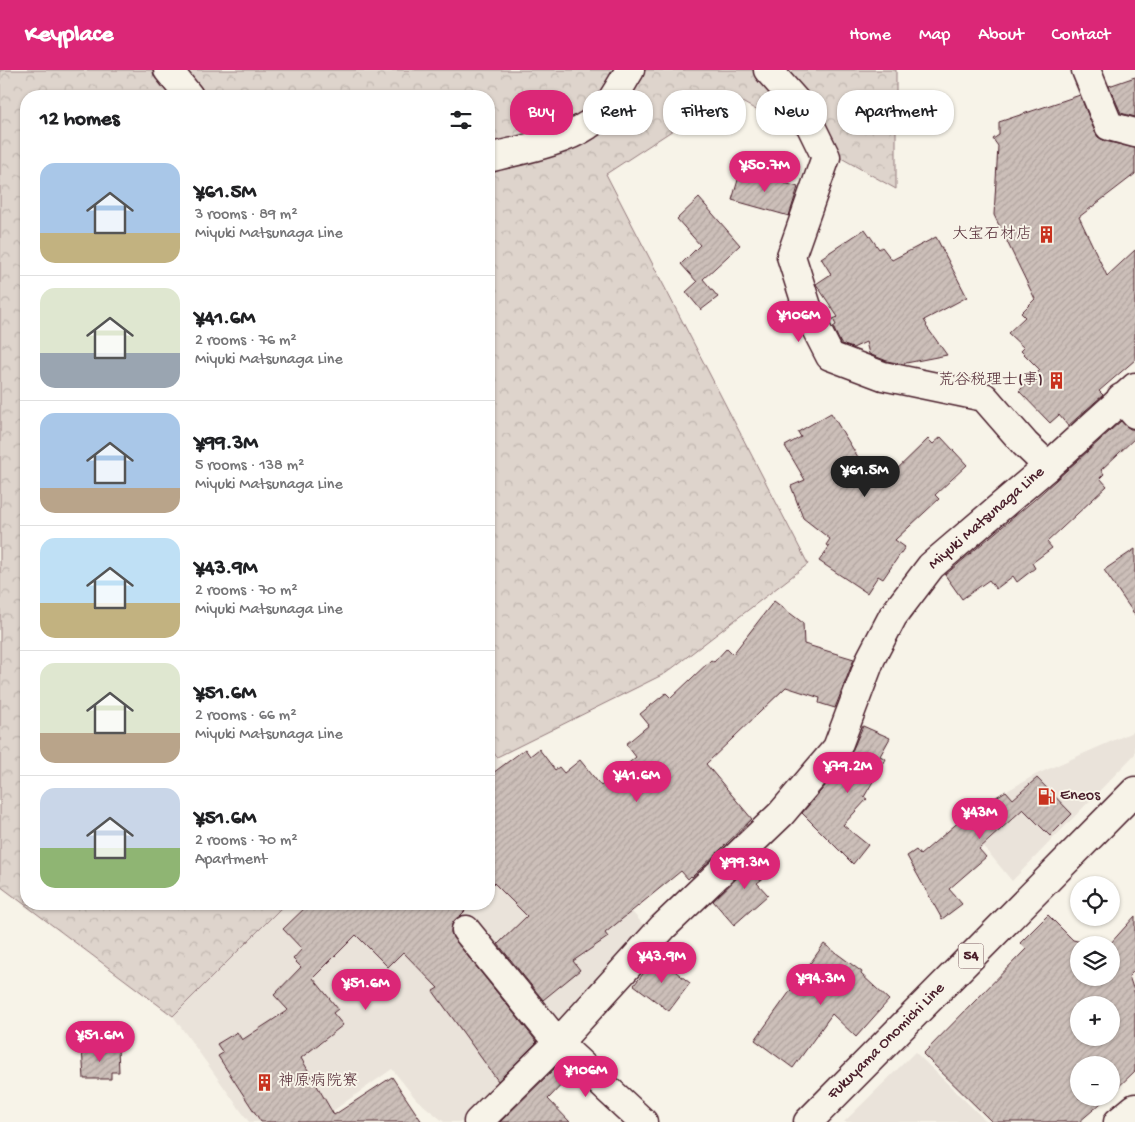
<!DOCTYPE html>
<html lang="en">
<head>
<meta charset="utf-8">
<style>
	:root { --surface:#fff; --page:#f6f6f6; --text:#202124; --muted:#757577; --line:#e0e0e0; --accent:#db2777 }
	body { margin:0; font-family:"Gochi Hand","Klee One",sans-serif; background:var(--page); color:var(--text); height:100vh; display:flex; flex-direction:column; font-size:19px; white-space:nowrap }
	* { box-sizing:border-box; margin:0 }
	p { font-size:16px; color:var(--muted) }
	.icon { flex:none; width:28px; height:28px; fill:none; stroke:currentColor; stroke-width:2; stroke-linecap:round; stroke-linejoin:round }
	.map { position:relative; flex:1; overflow:hidden }
	.side { position:absolute; left:20px; top:20px; width:475px; height:820px; display:flex; flex-direction:column; background:var(--surface); border-radius:20px; box-shadow:0 1px 4px #0004 }
	.side>* { flex:none }
	.guide { position:absolute; left:510px; top:20px; width:475px; height:45px; display:flex; gap:10px }
	.tools { position:absolute; left:1070px; top:806px; display:grid; gap:10px }
	.tools a { display:grid; place-items:center; width:50px; height:50px; border-radius:50%; background:var(--surface); box-shadow:0 1px 4px #0004; font-size:25px }
	.price { position:absolute; translate:-50% -42px; padding:0 11px; border-radius:18px; background:var(--accent); color:#fff; font-size:16px; line-height:32px; filter:drop-shadow(0 1px 2px #0008) }
	.price::after { content:''; position:absolute; left:50%; top:30px; width:15px; height:11px; margin-left:-8px; background:inherit; clip-path:polygon(0 0,100% 0,50% 100%) }
	.price.current { background:#222; color:#fff }
	ul { padding:0; list-style:none }
	li { display:flex; align-items:center; gap:15px; height:125px; padding:0 20px }
	li+li { border-top:1px solid var(--line) }
	li span { display:grid; place-items:center; flex:none; width:140px; height:100px; border-radius:15px; color:#555 }
	li>.icon { margin-inline-start:auto }
	span .icon { width:60px; height:60px; fill:#fffc; stroke-width:1 }
	li b { font-size:21px }
	h2 { display:flex; justify-content:space-between; align-items:center; height:60px; padding:0 20px; font-size:21px }
	.tag { padding:0 18px; border-radius:20px; background:var(--surface); box-shadow:0 1px 4px #0004; font-size:18px; line-height:45px }
	.tag.current { background:var(--accent); color:#fff }
	header { display:flex; align-items:center; gap:30px; box-sizing:border-box; height:70px; padding:0 25px; background:var(--accent); color:#fff }
	header strong { font-size:24px }
	nav { display:flex; gap:28px; margin-inline-start:auto; font-size:18px }
	.map>svg:first-child { display:block }
	.built { fill:#eae3da }
	.forest { fill:url(#forest-crowns); stroke:#947a7c }
	.building { fill:url(#building-hatch); stroke:#4a1f2b; fill-rule:evenodd }
	.lines { fill:none; stroke-linecap:round; stroke-linejoin:round }
	.minor-casing { stroke:#4a1f2b; stroke-width:31 }
	.major-casing { stroke:#4a1f2b; stroke-width:31 }
	.minor { stroke:#f7f3e8; stroke-width:28 }
	.major { stroke:#f7f3e8; stroke-width:28 }
	.labels { text-anchor:middle; dominant-baseline:central; stroke-width:4; stroke-linejoin:round; paint-order:stroke }
	.shield { fill:#f7f3e8; stroke:#7e5f64; stroke-width:1 }
	.shield-label { font-size:15px; font-weight:bold; fill:#4a1f2b }
	.poi-label { font-size:16px; fill:#4a1f2b; stroke:#f7f3e8; text-anchor:end }
	.street-label { font-size:16px; fill:#4a1f2b; stroke:#f7f3e8 }
</style>
</head>
<body>
<header>
<strong>Keyplace</strong>
<nav><a>Home</a><a>Map</a><a>About</a><a>Contact</a></nav>
</header>
<div class="map">
<svg width="1135" height="1052" viewBox="0 0 1135 1052">
	<defs>
		<pattern id="forest-crowns" width="20" height="18" patternUnits="userSpaceOnUse" patternTransform="scale(1.25)"><rect width="20" height="18" fill="#ded4cc"/><path d="M2 6a3 3 0 1 1 6 0M12 15a3 3 0 1 1 6 0" fill="none" stroke="#c0b6af"/></pattern>
		<pattern id="building-hatch" width="6" height="6" patternUnits="userSpaceOnUse" patternTransform="scale(1.25)"><rect width="6" height="6" fill="#ccbfb9"/><path d="M-1 1l2-2M0 6l6-6M5 7l2-2" fill="none" stroke="#b1a49f"/></pattern>
	</defs>
	<rect width="100%" height="100%" fill="#f7f3e8"/>
	<filter id="ink" filterUnits="userSpaceOnUse"><feTurbulence type="fractalNoise" baseFrequency=".02" numOctaves="2"/><feDisplacementMap in="SourceGraphic" scale="10" xChannelSelector="R" yChannelSelector="G"/><feConvolveMatrix kernelMatrix="1 2 1 2 8 2 1 2 1" color-interpolation-filters="sRGB"/></filter>
	<g filter="url(#ink)">
		<g class="built">
			<polygon points="1135,661 1135,684 1012,811 960,748 1035,705"/>
			<polygon points="489,677 647,859 468,1052 444,1052 416,1029 392,999 317,1052 249,1052 173,946 285,834 489,834"/>
			<polygon points="915,982 987,1052 844,1052"/>
		</g>
		<polygon class="forest" points="0,0 896,0 896,119 728,24 606,104 808,494 666,603 497,687 489,677 489,26 26,26 26,834 285,834 173,946 0,816"/>
		<g class="building">
			<polygon points="1135,7 1135,47 1121,43 1109,16"/>
			<polygon points="1080,25 1095,62 1098,67 1105,71 1135,78 1135,104 1079,147 1107,206 1135,180 1135,290 1099,321 1103,325 1068,356 1059,345 1050,353 1019,321 1040,300 1021,281 1024,278 1008,263 1025,247 1021,243 1035,229 994,145 998,76 993,69 999,65 999,52"/>
			<polygon points="741,100 798,117 789,146 732,130"/>
			<polygon points="699,128 740,175 703,209 718,227 701,240 686,222 697,212 681,194 700,175 677,149"/>
			<polygon points="865,159 879,179 882,177 892,190 936,167 967,227 924,250 927,255 926,256 947,285 901,294 887,291 869,284 866,272 853,278 841,274 833,257 836,255 833,249 838,247 816,214 831,204 821,188"/>
			<polygon points="831,343 869,405 882,393 892,404 928,369 933,374 941,367 967,395 935,425 939,429 895,470 905,477 883,509 878,506 867,523 819,491 829,477 826,475 830,469 803,448 791,416 805,410 785,376 801,367 798,362"/>
			<polygon points="1121,351 1130,359 1135,359 1135,368 1101,400 1104,404 1100,408 1107,416 1047,472 1052,478 1032,493 1035,498 1017,512 1013,506 996,519 989,510 962,529 945,505 1034,430"/>
			<polygon points="1135,479 1135,545 1104,500"/>
			<polygon points="774,531 803,553 804,574 854,589 835,638 819,633 820,628 786,617 706,694 752,749 692,807 691,806 688,809 681,801 605,863 608,867 573,891 580,900 543,930 498,874 527,846 489,808 489,706 525,679 530,686 539,679 555,700 559,697 564,703 580,690 601,716 636,687 626,674 649,655 640,644 666,623 671,628 711,590 714,592 727,578 733,584"/>
			<polygon points="863,656 890,668 880,686 886,689 864,727 867,729 843,755 868,775 853,794 802,743 849,688"/>
			<polygon points="1037,708 1072,744 1050,766 1023,739 979,779 986,787 949,819 962,834 942,849 907,786 916,780 920,785 968,744 1006,721 1013,729"/>
			<polygon points="764,782 777,798 757,813 768,825 734,855 713,831"/>
			<polygon points="309,834 472,834 452,854 451,862 454,869 537,972 498,1011 433,921 438,918 403,882 388,897 356,865 313,908 338,939 333,943 343,955 301,988 334,1045 392,1007 422,1052 261,1052 218,986 223,983 217,974 237,962 242,970 288,940 274,925 301,897 293,889 302,879 283,859"/>
			<path d="M1048 845 1073 870 1095 875H1079V908H1111V875H1109L1135 846V900L1129 906 1135 924V1001L1111 1024V995H1079V1028H1107L1079 1052H992L923 984 1026 879 1020 873ZM1079 935H1111V968H1079Z"/>
			<polygon points="824,874 862,902 861,904 889,930 856,967 832,944 793,998 755,970"/>
			<polygon points="657,887 690,913 669,941 634,915"/>
			<polygon points="118,977 119,1002 111,1002 111,1009 84,1009 82,978"/>
			<polygon points="558,995 569,1007 548,1029 570,1052 500,1052"/>
		</g>
		<g class="lines">
			<defs>
				<g id="minor">
					<polyline points="168,0 189,26"/>
					<polyline points="768,0 802,38 826,87 791,186 811,249 830,286 883,306 984,327 1025,374 1048,396"/>
					<polyline points="1086,0 1109,56 1135,63"/>
					<path d="M489 88C519 80 561 73 588 55 607 43 618 19 630 0"/>
					<polyline points="1121,328 1135,344"/>
					<polyline points="466,860 558,973 643,1052"/>
					<polyline points="1118,1052 1135,1038"/>
				</g>
				<g id="major">
					<polyline points="478,1052 558,973 663,857 781,744 837,678 871,588 893,546 931,496 1048,396 1135,317"/>
					<polyline points="808,1052 1135,721"/>
				</g>
			</defs>
			<use href="#minor" class="minor-casing"/>
			<use href="#major" class="major-casing"/>
			<use href="#minor" class="minor"/>
			<use href="#major" class="major"/>
		</g>
	</g>
	<defs>
		<symbol id="building-bare" viewBox="-9 -9 18 18"><path d="M-4-6H4V6H1V3H-1V6H-4ZM-2.5-4.3h1.7v1.8h-1.7ZM.8-4.3h1.7v1.8H.8ZM-2.5-1h1.7V.8h-1.7ZM.8-1h1.7V.8H.8Z" fill="#c8321e" stroke="#f7f3e8" stroke-width="2.5" paint-order="stroke"/></symbol>
		<symbol id="fuel-bare" viewBox="-9 -9 18 18"><path d="M-5.5-6h7V0h2V4h1.3V-2.5L3-4.5l.8-.8L6-3V5H2.5V1h-1V6h-7ZM-4.2-4.7v3.2H.2V-4.7Z" fill="#c8321e" stroke="#f7f3e8" stroke-width="2.5" paint-order="stroke"/></symbol>
	</defs>
	<g fill-rule="evenodd">
		<use href="#building-bare" x="1034" y="152" width="25" height="25"/>
		<use href="#building-bare" x="1044" y="298" width="25" height="25"/>
		<use href="#fuel-bare" x="1034" y="714" width="25" height="25"/>
		<use href="#building-bare" x="252" y="1000" width="25" height="25"/>
	</g>
	<g class="labels">
		<rect class="shield" x="958.5" y="873.5" width="25" height="25" rx="4"/>
		<g class="shield-label">
			<text x="971" y="886">54</text>
		</g>
		<g class="poi-label">
			<text x="1032" y="165">大宝石材店</text>
			<text x="1043" y="311">荒谷税理士(事)</text>
			<text x="1060" y="726" text-anchor="start">Eneos</text>
			<text x="278" y="1012" text-anchor="start">神原病院寮</text>
		</g>
		<g class="street-label">
			<text transform="translate(987 449) rotate(-41)">Miyuki Matsunaga Line</text>
			<text transform="translate(887 972) rotate(-45)">Fukuyama Onomichi Line</text>
		</g>
	</g>
</svg>
<div class="tools">
<a><svg class="icon" aria-label="locate" viewBox="0 0 24 24"><circle cx="12" cy="12" r="6"/><path d="M12 2v4M12 18v4M2 12h4M18 12h4"/></svg></a>
<a><svg class="icon" aria-label="layers" viewBox="0 0 24 24"><path d="M12 4l9 5-9 5-9-5zM3 14l9 5 9-5"/></svg></a>
<a>+</a>
<a>−</a>
</div>
<b class="price" style="left:765px;top:123px">¥50.7M</b>
<b class="price" style="left:799px;top:273px">¥106M</b>
<b class="price current" style="left:865px;top:428px">¥61.5M</b>
<b class="price" style="left:848px;top:724px">¥79.2M</b>
<b class="price" style="left:637px;top:733px">¥41.6M</b>
<b class="price" style="left:980px;top:770px">¥43M</b>
<b class="price" style="left:745px;top:820px">¥99.3M</b>
<b class="price" style="left:662px;top:914px">¥43.9M</b>
<b class="price" style="left:821px;top:936px">¥94.3M</b>
<b class="price" style="left:366px;top:941px">¥51.6M</b>
<b class="price" style="left:100px;top:993px">¥51.6M</b>
<b class="price" style="left:586px;top:1028px">¥106M</b>
<div class="guide">
<a class="tag current">Buy</a>
<a class="tag">Rent</a>
<a class="tag">Filters</a>
<a class="tag">New</a>
<a class="tag">Apartment</a>
</div>
<section class="side">
<h2>12 homes<svg class="icon" aria-label="filters" viewBox="0 0 24 24"><path d="M4 7h16M4 17h16"/><circle cx="9" cy="7" r="2"/><circle cx="15" cy="17" r="2"/></svg></h2>
<ul>
<li><span style="background:linear-gradient(#a9c7e8 70%,#c2b280 0)"><svg class="icon" aria-label="home" viewBox="0 0 24 24"><path d="M3 11l9-7 9 7M6 9v11h12V9"/></svg></span><div><b>¥61.5M</b><p>3 rooms · 89 m²</p><p>Miyuki Matsunaga Line</p></div></li>
<li><span style="background:linear-gradient(#dfe7d0 65%,#9aa5b1 0)"><svg class="icon" aria-label="home" viewBox="0 0 24 24"><path d="M3 11l9-7 9 7M6 9v11h12V9"/></svg></span><div><b>¥41.6M</b><p>2 rooms · 76 m²</p><p>Miyuki Matsunaga Line</p></div></li>
<li><span style="background:linear-gradient(#a9c7e8 75%,#b9a48a 0)"><svg class="icon" aria-label="home" viewBox="0 0 24 24"><path d="M3 11l9-7 9 7M6 9v11h12V9"/></svg></span><div><b>¥99.3M</b><p>5 rooms · 138 m²</p><p>Miyuki Matsunaga Line</p></div></li>
<li><span style="background:linear-gradient(#bfe0f5 65%,#c2b280 0)"><svg class="icon" aria-label="home" viewBox="0 0 24 24"><path d="M3 11l9-7 9 7M6 9v11h12V9"/></svg></span><div><b>¥43.9M</b><p>2 rooms · 70 m²</p><p>Miyuki Matsunaga Line</p></div></li>
<li><span style="background:linear-gradient(#dfe7d0 70%,#b9a48a 0)"><svg class="icon" aria-label="home" viewBox="0 0 24 24"><path d="M3 11l9-7 9 7M6 9v11h12V9"/></svg></span><div><b>¥51.6M</b><p>2 rooms · 66 m²</p><p>Miyuki Matsunaga Line</p></div></li>
<li><span style="background:linear-gradient(#c9d6e8 60%,#8fb573 0)"><svg class="icon" aria-label="home" viewBox="0 0 24 24"><path d="M3 11l9-7 9 7M6 9v11h12V9"/></svg></span><div><b>¥51.6M</b><p>2 rooms · 70 m²</p><p>Apartment</p></div></li>
</ul>
</section>
</div>
</body>
</html>
